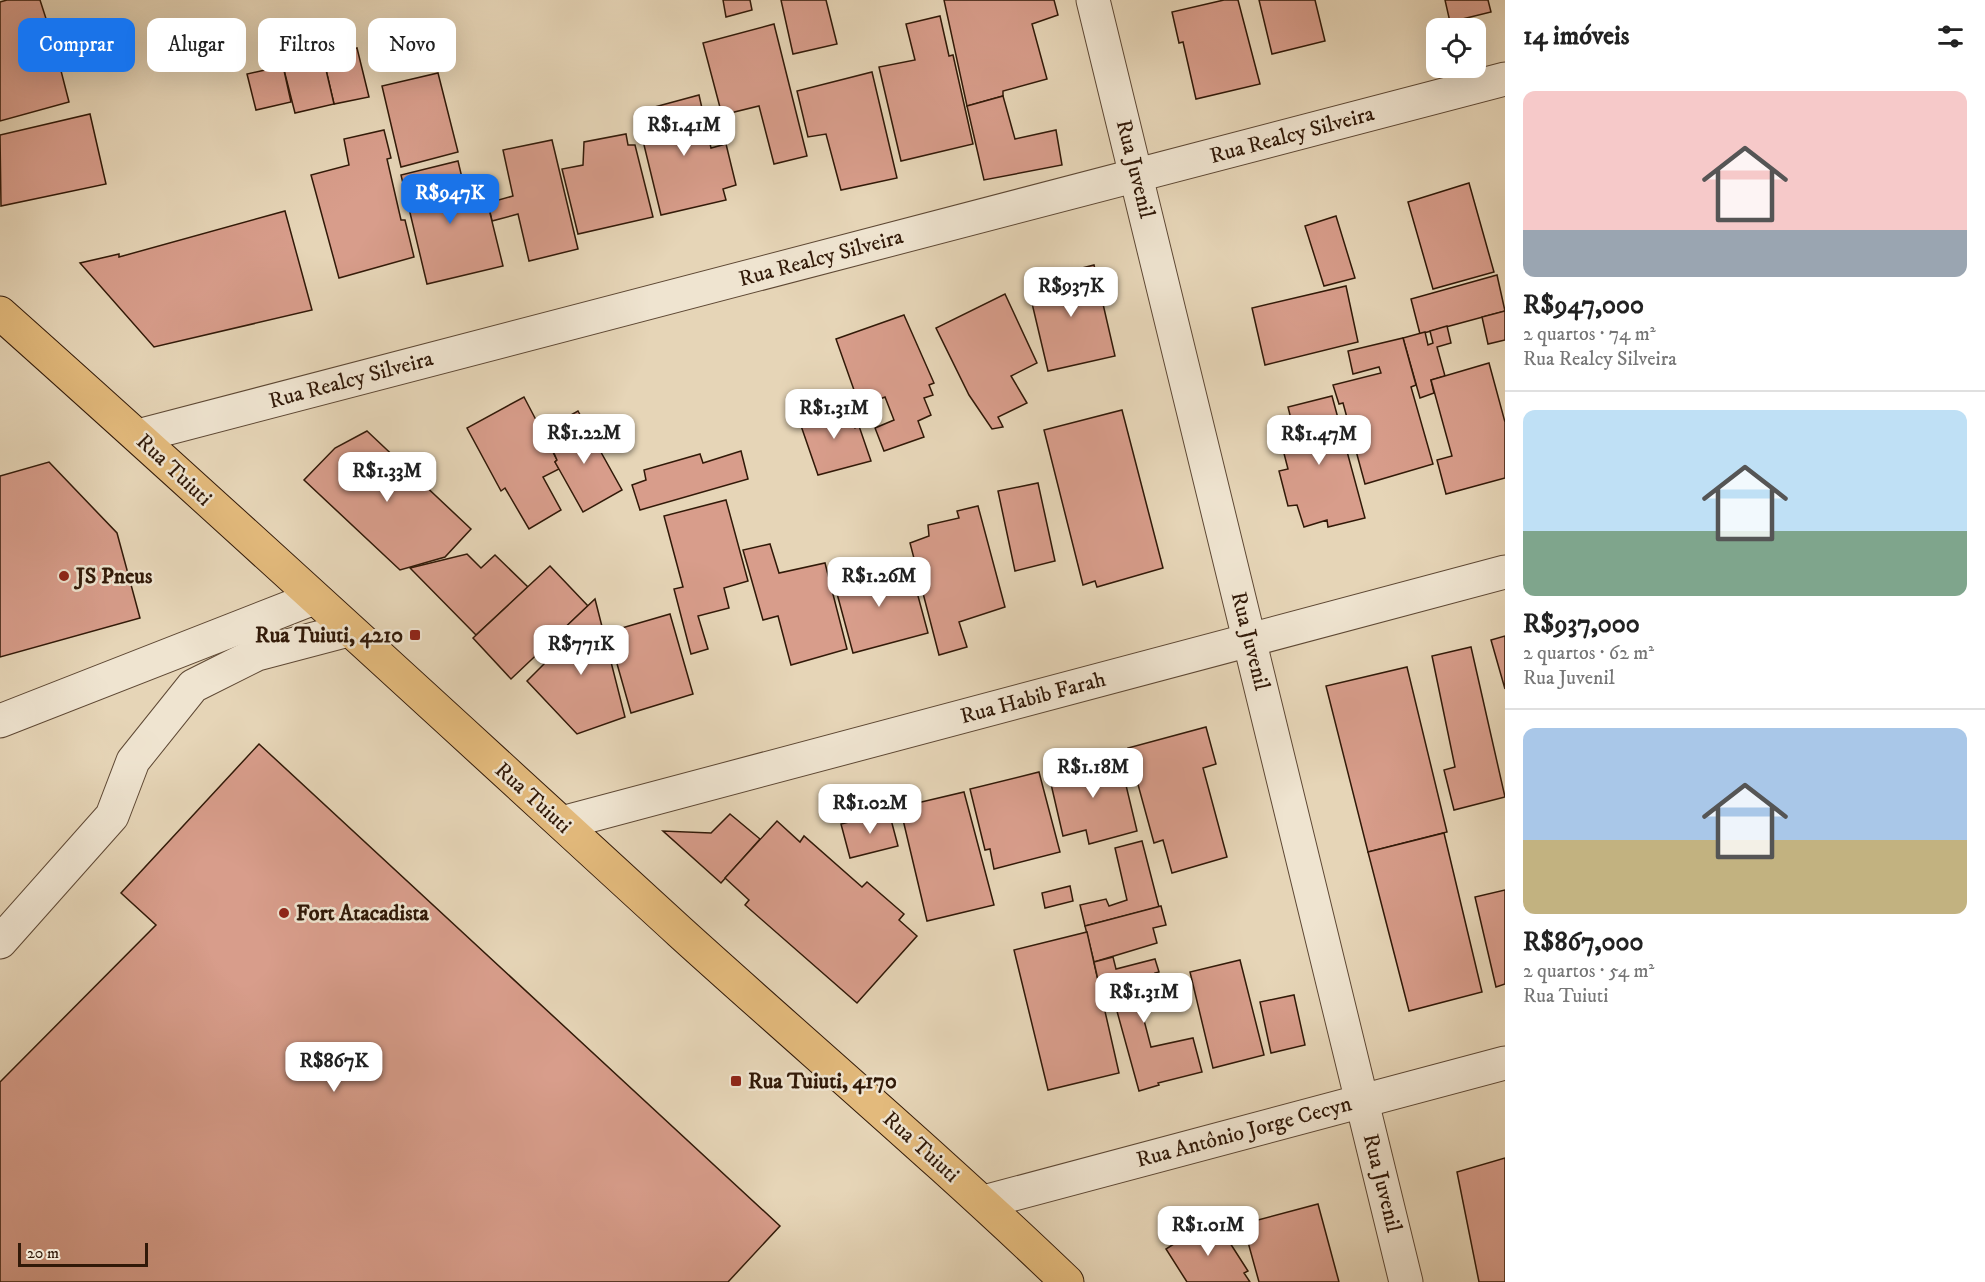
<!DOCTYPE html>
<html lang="pt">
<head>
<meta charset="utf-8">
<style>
	:root { --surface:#fff; --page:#f2f2f2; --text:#222; --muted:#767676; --line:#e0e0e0; --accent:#1a73e8 }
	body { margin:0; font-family:"IM FELL DW Pica",serif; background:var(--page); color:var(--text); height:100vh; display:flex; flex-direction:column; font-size:22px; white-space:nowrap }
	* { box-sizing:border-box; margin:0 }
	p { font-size:20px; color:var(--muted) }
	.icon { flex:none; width:33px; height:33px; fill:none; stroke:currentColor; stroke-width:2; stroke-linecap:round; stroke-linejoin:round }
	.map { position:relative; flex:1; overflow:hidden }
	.details { display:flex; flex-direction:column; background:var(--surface); width:480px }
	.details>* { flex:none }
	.hud { position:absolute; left:18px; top:18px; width:570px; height:54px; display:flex; gap:12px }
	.buttons { position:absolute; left:1426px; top:18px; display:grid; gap:12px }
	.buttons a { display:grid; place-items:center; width:60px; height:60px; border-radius:12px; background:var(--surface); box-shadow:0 6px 24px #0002; font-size:30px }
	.scale { position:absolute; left:18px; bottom:15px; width:130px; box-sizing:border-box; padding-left:6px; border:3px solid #311908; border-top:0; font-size:16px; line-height:21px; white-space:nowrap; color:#311908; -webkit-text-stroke:4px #efe4d0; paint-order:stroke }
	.price { position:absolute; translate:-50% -51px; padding:0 14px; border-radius:12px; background:#fff; color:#222; font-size:20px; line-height:39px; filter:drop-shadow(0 2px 3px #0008) }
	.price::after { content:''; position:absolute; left:50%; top:36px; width:18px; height:14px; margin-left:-9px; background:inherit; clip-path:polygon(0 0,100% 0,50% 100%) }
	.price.active { background:var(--accent); color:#fff }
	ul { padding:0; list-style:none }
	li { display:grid; align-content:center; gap:12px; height:318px; padding:0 18px }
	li+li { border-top:2px solid var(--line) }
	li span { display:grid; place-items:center; height:186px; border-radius:12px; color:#555 }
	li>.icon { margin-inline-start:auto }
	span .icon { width:108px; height:108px; fill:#fffc; stroke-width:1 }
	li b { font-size:26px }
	h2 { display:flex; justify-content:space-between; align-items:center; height:72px; padding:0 18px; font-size:26px }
	.chip { padding:0 21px; border-radius:12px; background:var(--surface); box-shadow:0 6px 24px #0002; font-size:21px; line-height:54px }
	.chip.active { background:var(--accent); color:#fff }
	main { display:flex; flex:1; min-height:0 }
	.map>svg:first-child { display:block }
	.building { fill:#d89d8b; stroke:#311908; stroke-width:1.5 }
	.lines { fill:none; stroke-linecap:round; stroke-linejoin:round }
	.minor-casing { stroke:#5e4834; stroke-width:35 }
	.major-casing { stroke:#311908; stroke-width:35 }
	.minor { stroke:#efe4d0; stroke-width:33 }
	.major { stroke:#e3ba7c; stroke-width:33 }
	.poi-dot { fill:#8f2418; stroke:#efe4d0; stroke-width:2 }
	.labels { text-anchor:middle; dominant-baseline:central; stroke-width:5; stroke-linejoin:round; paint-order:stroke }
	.street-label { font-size:22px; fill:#311908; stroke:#efe4d0 }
	.poi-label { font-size:22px; font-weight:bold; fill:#311908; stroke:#efe4d0; text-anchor:start }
</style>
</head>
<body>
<main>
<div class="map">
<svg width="1505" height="1282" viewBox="0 0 1505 1282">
	<rect width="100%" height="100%" fill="#e6d5b7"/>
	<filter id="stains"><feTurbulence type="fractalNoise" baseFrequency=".00333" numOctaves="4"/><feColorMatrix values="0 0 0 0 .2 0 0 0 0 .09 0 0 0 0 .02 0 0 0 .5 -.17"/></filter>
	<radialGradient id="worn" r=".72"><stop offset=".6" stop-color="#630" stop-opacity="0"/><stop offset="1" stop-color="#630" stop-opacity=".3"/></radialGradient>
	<g class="building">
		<polygon points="7,0 40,0 50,31 60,28 69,60 59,63 69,102 0,121 0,2"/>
		<polygon points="723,0 750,0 752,10 726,17"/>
		<polygon points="781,0 826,0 837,44 793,54"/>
		<polygon points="944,0 1054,0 1058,15 1032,24 1047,79 1003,91 1003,96 967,106"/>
		<polygon points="1224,0 1238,0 1260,84 1196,99 1183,42 1179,43 1172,12"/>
		<polygon points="1259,0 1315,0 1325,41 1272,54"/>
		<polygon points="1445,0 1488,0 1491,12 1450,22"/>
		<polygon points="940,16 949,56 953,55 973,144 901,161 879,67 915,60 906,24"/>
		<polygon points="774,24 807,156 774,164 759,106 722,115 703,43"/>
		<polygon points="357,48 369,97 334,104 323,57"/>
		<polygon points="323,57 334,104 295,113 283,66"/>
		<polygon points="283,66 291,102 256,110 247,74"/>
		<polygon points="872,72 897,178 841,190 826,134 808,137 797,91"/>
		<polygon points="438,73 458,152 401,167 382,86"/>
		<polygon points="699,95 711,148 726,144 736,185 723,189 726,200 661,215 636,112"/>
		<polygon points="1003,96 1015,139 1056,130 1062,165 984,180 967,106"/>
		<polygon points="90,114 106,184 1,206 0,135"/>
		<polygon points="384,130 391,158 387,159 401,220 405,220 414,257 339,278 311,175 349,165 344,139"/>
		<polygon points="626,134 628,145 635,145 653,217 578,234 562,169 583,165 584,142"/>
		<polygon points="552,140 578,249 529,261 518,214 492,221 488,203 513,196 503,150"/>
		<polygon points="458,161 468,203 486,197 503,266 427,284 401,175"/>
		<polygon points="1469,183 1494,272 1433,289 1408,202"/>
		<polygon points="285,211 312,310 154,347 80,263 119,254 119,257"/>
		<polygon points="1336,216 1355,278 1324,286 1305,226"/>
		<polygon points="1094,265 1115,356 1048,371 1027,282"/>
		<polygon points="1497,275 1505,311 1420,334 1411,299"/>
		<polygon points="1346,286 1358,342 1265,365 1252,308"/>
		<polygon points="1005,294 1037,363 1011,376 1027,403 998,417 1003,427 992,429 969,395 936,328"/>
		<polygon points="1505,311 1505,340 1488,344 1482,317"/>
		<polygon points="904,315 934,383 929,385 933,395 924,398 931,415 918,421 924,437 884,451 875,428 894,420 885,397 860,407 836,339"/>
		<polygon points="1447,326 1451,343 1437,347 1445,376 1431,380 1434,393 1420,398 1403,338 1425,332 1428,345 1433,343 1430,331"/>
		<polygon points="1403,338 1416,385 1411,387 1433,464 1365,484 1343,403 1339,404 1333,385 1381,373 1379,367 1353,374 1348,351"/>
		<polygon points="1489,363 1505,422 1505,478 1446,494 1437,460 1452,456 1431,380"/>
		<polygon points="1332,396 1365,518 1328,527 1327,520 1304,527 1297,505 1288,506 1279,471 1288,469 1279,434 1294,431 1288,407"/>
		<polygon points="524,397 557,460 555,462 559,469 543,477 561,510 529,529 505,488 501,491 467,428"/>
		<polygon points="847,404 855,428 859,426 871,461 818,475 799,420"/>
		<polygon points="1122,410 1163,568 1097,587 1095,581 1083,585 1044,430"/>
		<polygon points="578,411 622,490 583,512 555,462 557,460 553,451 569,443 558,422"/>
		<polygon points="367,431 471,529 445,557 400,570 304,480 335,448"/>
		<polygon points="741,451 748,479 640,510 632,485 646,480 644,470 700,454 703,463"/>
		<polygon points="49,462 117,533 140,618 0,657 0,476"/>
		<polygon points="1038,483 1055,561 1015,571 998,491"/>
		<polygon points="726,500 748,581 724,588 729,608 698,616 708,649 691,654 674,589 683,587 664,516"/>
		<polygon points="978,506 1005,607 959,622 967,647 939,655 910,543 929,536 928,525 959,518 957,511"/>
		<polygon points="770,544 779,573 825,563 847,649 791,665 778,616 763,620 743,550"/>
		<polygon points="467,554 481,568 495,555 528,587 476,635 410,568"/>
		<polygon points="550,566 588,606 511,679 473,638"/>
		<polygon points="866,566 870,578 911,570 928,633 853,653 832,575"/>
		<polygon points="595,599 625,717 577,734 527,681 550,658 552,660 563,650 559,647 564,642 557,635"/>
		<polygon points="670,614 693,694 631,713 608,632"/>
		<polygon points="1505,636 1505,689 1491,640"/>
		<polygon points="1471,647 1505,797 1454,810 1444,770 1455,767 1432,656"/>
		<polygon points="1407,667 1447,832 1368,852 1326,686"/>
		<polygon points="1206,727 1216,764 1203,768 1227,857 1172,873 1163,840 1154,843 1128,748"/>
		<polygon points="259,744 780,1226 728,1282 0,1282 0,1082 156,925 121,893"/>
		<polygon points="1118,752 1137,831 1089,844 1086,830 1063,836 1048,771"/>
		<polygon points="1039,772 1060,852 994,869 990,849 985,850 970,789"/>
		<polygon points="964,792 994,905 927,921 900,807"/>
		<polygon points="889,812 898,846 850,858 841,824"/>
		<polygon points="730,814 760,839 721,883 663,831 711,833"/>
		<polygon points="777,821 800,842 804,836 862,887 867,882 904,914 899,920 917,936 857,1003 745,905 749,900 725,878"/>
		<polygon points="1444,833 1482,992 1409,1011 1368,852"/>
		<polygon points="1142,841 1159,907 1085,926 1080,905 1106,899 1109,906 1127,900 1115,848"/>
		<polygon points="1070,886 1073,901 1045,908 1042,893"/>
		<polygon points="1505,890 1505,984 1496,987 1475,897"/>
		<polygon points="1161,906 1166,925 1153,928 1157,943 1094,962 1085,926"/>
		<polygon points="1087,932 1119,1073 1048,1090 1014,950"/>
		<polygon points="1113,957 1116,969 1155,959 1159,972 1155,973 1157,979 1151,981 1155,998 1139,1001 1151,1047 1193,1038 1202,1072 1158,1083 1159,1085 1139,1091 1115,1004 1104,1007 1094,962"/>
		<polygon points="1240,960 1264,1055 1213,1068 1190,972"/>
		<polygon points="1294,995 1305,1045 1271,1053 1260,1002"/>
		<polygon points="1505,1158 1505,1282 1479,1282 1457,1172"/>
		<polygon points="1318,1204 1339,1282 1259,1282 1243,1224"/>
		<polygon points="1214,1218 1248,1271 1244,1273 1250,1282 1187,1282 1166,1249"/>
	</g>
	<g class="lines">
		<defs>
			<g id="minor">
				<polyline points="1093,0 1406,1282"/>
				<polyline points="138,436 1505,79"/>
				<polyline points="0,721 314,598"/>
				<polyline points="562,823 1505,572"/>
				<polyline points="0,942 112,816 133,761 193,686 257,654 348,630"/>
				<polyline points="984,1202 1505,1063"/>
			</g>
			<path id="major" d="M0 313C229 517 454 725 680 932 809 1049 941 1161 1067 1282"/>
		</defs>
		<use href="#minor" class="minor-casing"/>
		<use href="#major" class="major-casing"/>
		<use href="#minor" class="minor"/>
		<use href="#major" class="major"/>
	</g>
	<g class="poi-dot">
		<circle cx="64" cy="576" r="6"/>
		<rect x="409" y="629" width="12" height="12" rx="3"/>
		<circle cx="284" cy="913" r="6"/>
		<rect x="730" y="1075" width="12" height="12" rx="3"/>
	</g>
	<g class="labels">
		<g class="street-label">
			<text transform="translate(1292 135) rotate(-15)">Rua Realcy Silveira</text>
			<text transform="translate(1135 169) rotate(76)">Rua Juvenil</text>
			<text transform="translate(821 258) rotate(-15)">Rua Realcy Silveira</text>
			<text transform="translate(351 380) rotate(-15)">Rua Realcy Silveira</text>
			<text transform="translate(174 470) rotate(43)">Rua Tuiuti</text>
			<text transform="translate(1250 641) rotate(76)">Rua Juvenil</text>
			<text transform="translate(1033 698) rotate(-15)">Rua Habib Farah</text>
			<text transform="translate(533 798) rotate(42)">Rua Tuiuti</text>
			<text transform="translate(1244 1132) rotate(-15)">Rua Antônio Jorge Cecyn</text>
			<text transform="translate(921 1147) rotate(42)">Rua Tuiuti</text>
			<text transform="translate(1382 1183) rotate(76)">Rua Juvenil</text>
		</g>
		<g class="poi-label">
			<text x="76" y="576">JS Pneus</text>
			<text x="403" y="635" text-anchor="end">Rua Tuiuti, 4210</text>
			<text x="296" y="913">Fort Atacadista</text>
			<text x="748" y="1081">Rua Tuiuti, 4170</text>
		</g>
	</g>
	<rect width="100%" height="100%" filter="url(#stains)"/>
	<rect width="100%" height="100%" fill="url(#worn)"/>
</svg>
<div class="buttons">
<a><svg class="icon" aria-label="locate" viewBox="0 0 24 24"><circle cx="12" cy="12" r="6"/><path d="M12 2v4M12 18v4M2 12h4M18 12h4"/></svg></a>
</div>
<div class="scale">20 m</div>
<b class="price" style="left:684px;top:157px">R$1.41M</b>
<b class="price active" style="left:450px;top:225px">R$947K</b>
<b class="price" style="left:1071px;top:318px">R$937K</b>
<b class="price" style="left:834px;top:440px">R$1.31M</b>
<b class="price" style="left:584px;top:465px">R$1.22M</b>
<b class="price" style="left:1319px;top:466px">R$1.47M</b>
<b class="price" style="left:387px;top:503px">R$1.33M</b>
<b class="price" style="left:879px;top:608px">R$1.26M</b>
<b class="price" style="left:581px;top:676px">R$771K</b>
<b class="price" style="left:1093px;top:799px">R$1.18M</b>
<b class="price" style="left:870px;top:835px">R$1.02M</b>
<b class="price" style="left:1144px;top:1024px">R$1.31M</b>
<b class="price" style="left:334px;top:1093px">R$867K</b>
<b class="price" style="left:1208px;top:1257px">R$1.01M</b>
<div class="hud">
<a class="chip active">Comprar</a>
<a class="chip">Alugar</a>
<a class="chip">Filtros</a>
<a class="chip">Novo</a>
</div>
</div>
<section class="details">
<h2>14 imóveis<svg class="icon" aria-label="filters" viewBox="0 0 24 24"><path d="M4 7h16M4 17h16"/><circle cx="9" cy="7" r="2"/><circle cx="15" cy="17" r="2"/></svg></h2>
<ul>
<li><span style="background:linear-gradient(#f6c9c9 75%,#9aa5b1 0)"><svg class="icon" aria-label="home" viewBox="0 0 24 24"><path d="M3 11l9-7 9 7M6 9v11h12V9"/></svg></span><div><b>R$947,000</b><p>2 quartos · 74 m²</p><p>Rua Realcy Silveira</p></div></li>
<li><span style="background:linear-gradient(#bfe0f5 65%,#7fa58c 0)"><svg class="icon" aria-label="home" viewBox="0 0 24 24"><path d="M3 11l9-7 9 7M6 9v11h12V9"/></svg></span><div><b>R$937,000</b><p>2 quartos · 62 m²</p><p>Rua Juvenil</p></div></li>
<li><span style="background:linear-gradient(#a9c7e8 60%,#c2b280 0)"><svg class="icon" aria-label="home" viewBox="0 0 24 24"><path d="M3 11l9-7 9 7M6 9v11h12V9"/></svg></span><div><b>R$867,000</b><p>2 quartos · 54 m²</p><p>Rua Tuiuti</p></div></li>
</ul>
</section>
</main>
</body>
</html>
